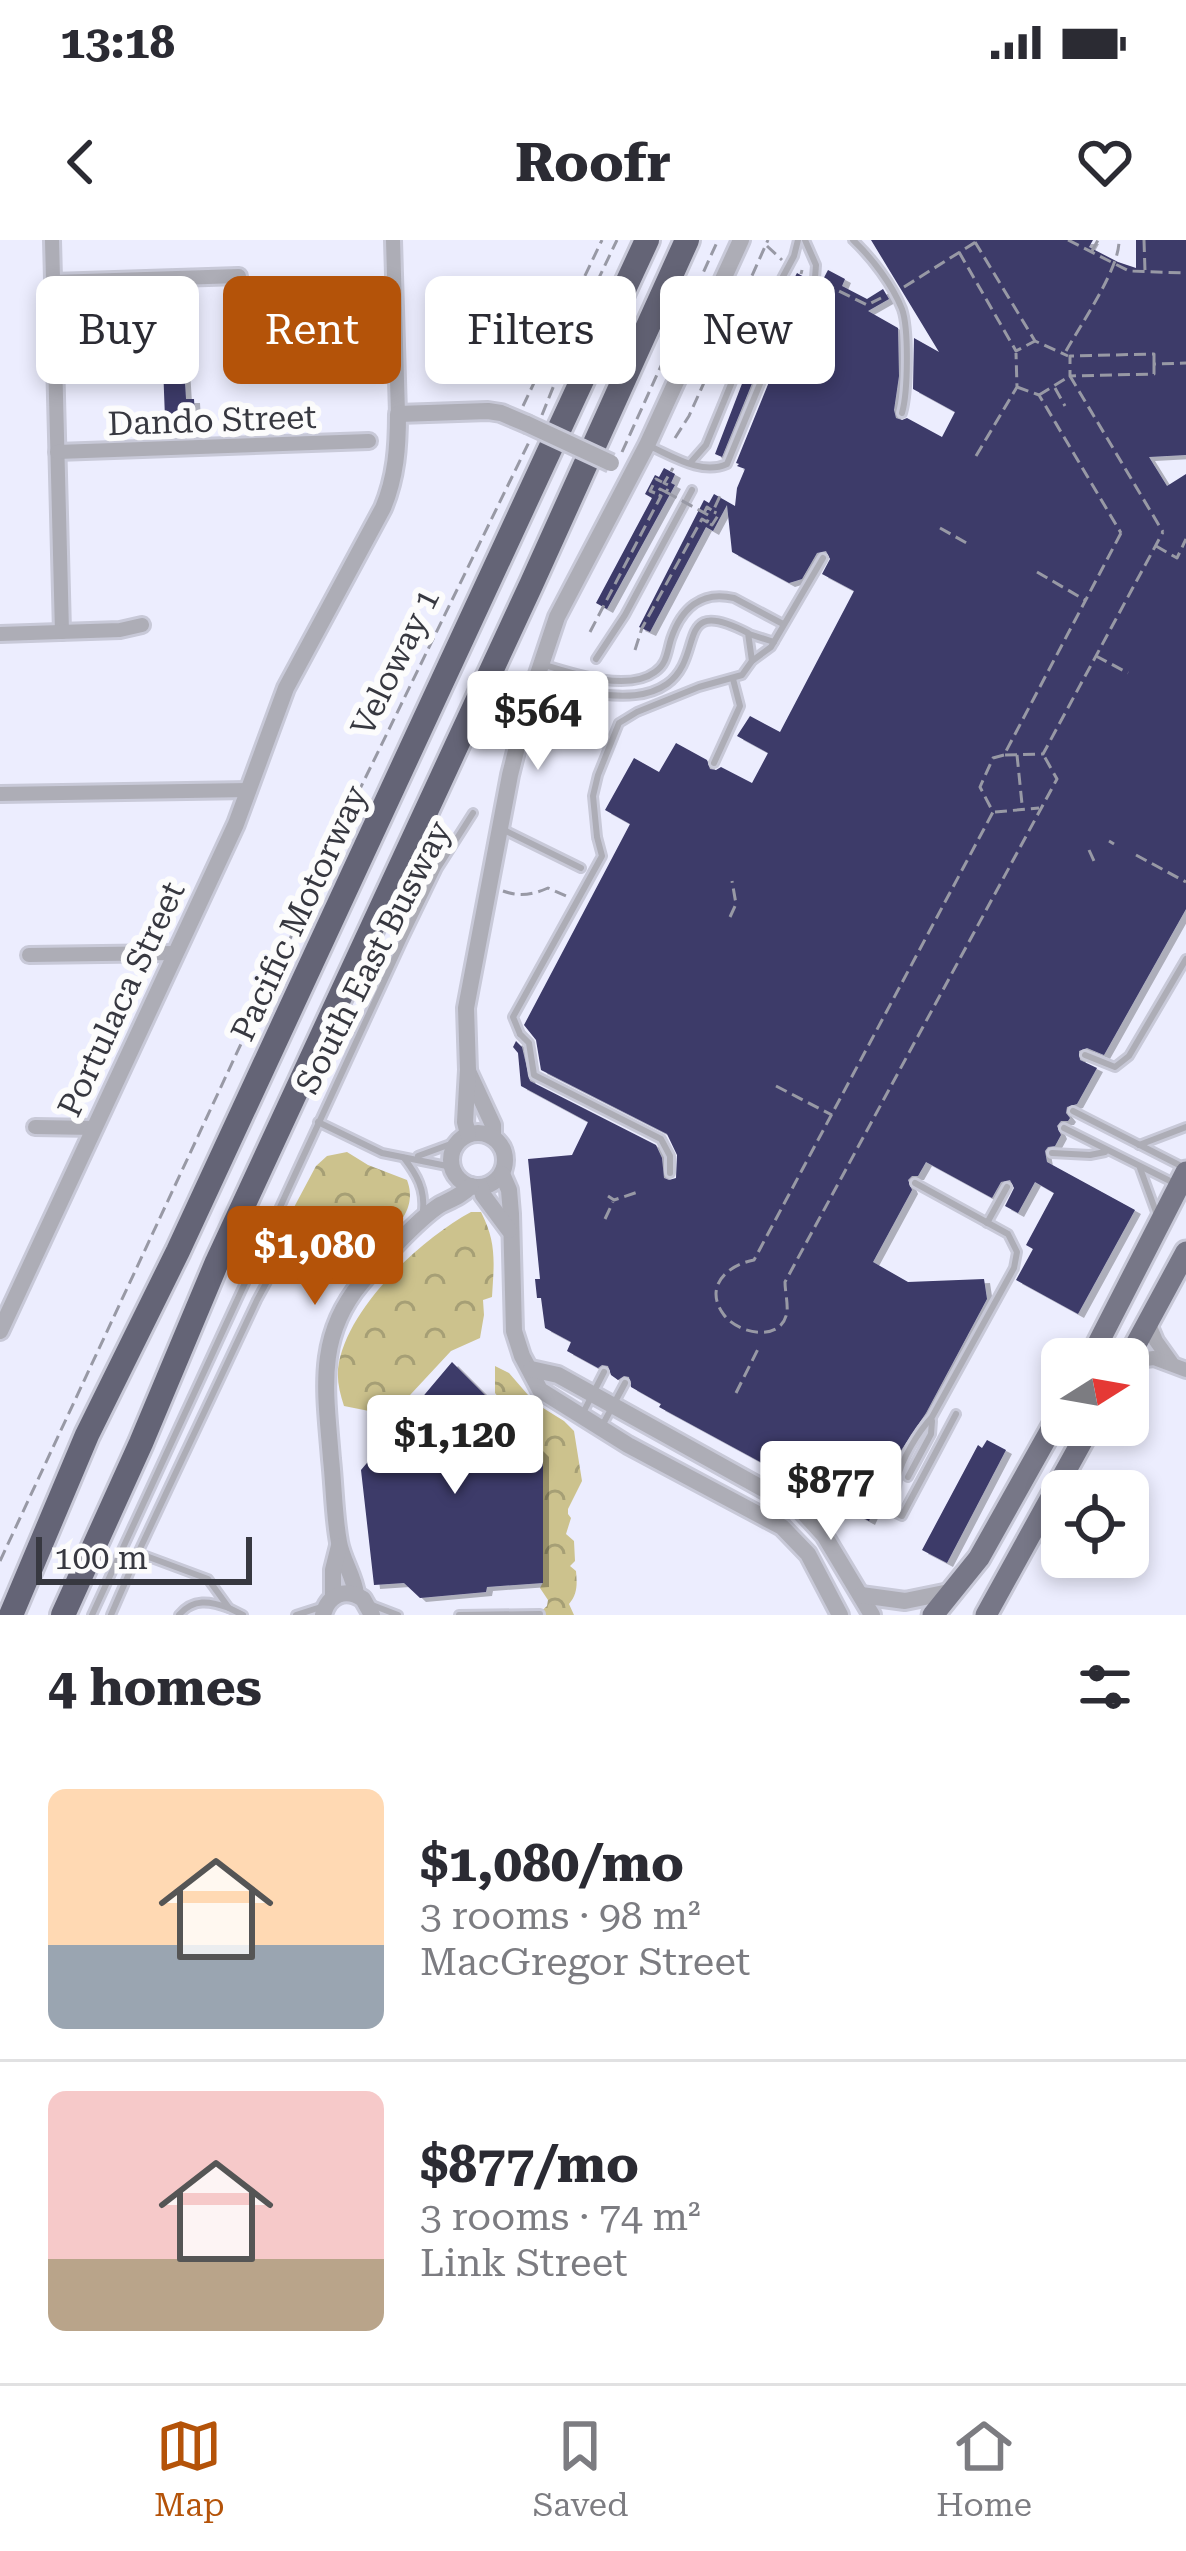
<!DOCTYPE html>
<html lang="en">
<head>
<meta charset="utf-8">
<style>
	:root { --surface:#fff; --page:#f2f2f3; --text:#2b2b33; --muted:#7c7c81; --line:#e1e1e2; --accent:#b45309 }
	body { margin:0; font-family:"Roboto Serif",serif; background:var(--page); color:var(--text); height:100vh; display:flex; flex-direction:column; font-size:45px; white-space:nowrap }
	* { box-sizing:border-box; margin:0 }
	p { font-size:39px; color:var(--muted) }
	.icon { flex:none; width:66px; height:66px; fill:none; stroke:currentColor; stroke-width:2; stroke-linecap:round; stroke-linejoin:round }
	.map { position:relative; height:1375px; overflow:hidden }
	.side { display:flex; flex-direction:column; background:var(--surface); flex:1 }
	.side>* { flex:none }
	.top-card { position:absolute; left:36px; top:36px; width:1116px; height:108px; display:flex; gap:24px }
	.needle { width:78px; rotate:79deg }
	.buttons { position:absolute; left:1041px; top:1098px; display:grid; gap:24px }
	.buttons a { display:grid; place-items:center; width:108px; height:108px; border-radius:18px; background:var(--surface); box-shadow:0 6px 18px #0003; font-size:60px }
	.scale { position:absolute; left:36px; bottom:30px; width:216px; box-sizing:border-box; padding-left:12px; border:6px solid #373840; border-top:0; font-size:33px; line-height:42px; white-space:nowrap; color:#373840; -webkit-text-stroke:9px #fcfcfc; paint-order:stroke }
	.price { position:absolute; translate:-50% -102px; padding:0 27px; border-radius:12px; background:#fff; color:#222; font-size:39px; line-height:78px; filter:drop-shadow(0 3px 6px #0008) }
	.price::after { content:''; position:absolute; left:50%; top:72px; width:36px; height:27px; margin-left:-18px; background:inherit; clip-path:polygon(0 0,100% 0,50% 100%) }
	.price.current { background:var(--accent); color:#fff }
	ul { padding:0; list-style:none }
	li { display:flex; align-items:center; gap:36px; height:300px; padding:0 48px }
	li+li { border-top:3px solid var(--line) }
	li span { display:grid; place-items:center; flex:none; width:336px; height:240px; border-radius:18px; color:#555 }
	li>.icon { margin-inline-start:auto }
	span .icon { width:144px; height:144px; fill:#fffc; stroke-width:1 }
	li b { font-size:51px }
	h2 { display:flex; justify-content:space-between; align-items:center; height:144px; padding:0 48px; font-size:51px }
	.chip { padding:0 42px; border-radius:18px; background:var(--surface); box-shadow:0 6px 18px #0003; font-size:42px; line-height:108px }
	.chip.current { background:var(--accent); color:#fff }
	.status { display:flex; justify-content:space-between; align-items:center; height:84px; padding:0 60px; background:var(--surface); direction:ltr }
	.status svg { height:33px; fill:currentColor }
	header { display:flex; justify-content:space-between; align-items:center; height:156px; padding:0 48px; background:var(--surface); font-size:54px; font-weight:700 }
	.tab-bar { display:flex; justify-content:space-around; align-items:center; height:168px; border-top:3px solid var(--line); background:var(--surface); font-size:33px; color:var(--muted) }
	.tab-bar a { display:grid; justify-items:center; gap:6px }
	.tab-bar .current { color:var(--accent) }
	.map>svg:first-child { display:block }
	.forest { fill:url(#forest-crowns) }
	.building { fill:#3c3a69; filter:url(#shadow) }
	.lines { fill:none; stroke-linecap:round; stroke-linejoin:round }
	.service-casing { stroke:#c8c9d8; stroke-width:12 }
	.minor-casing { stroke:#c8c9d8; stroke-width:20 }
	.tertiary-casing { stroke:#c8c9d8; stroke-width:22 }
	.primary-casing { stroke:#c8c9d8; stroke-width:27 }
	.motorway-casing { stroke:#c8c9d8; stroke-width:30 }
	.path { stroke:#9899a5; stroke-width:3; stroke-dasharray:12 6; stroke-linecap:butt }
	.service { stroke:#adadb6; stroke-width:6 }
	.minor { stroke:#adadb6; stroke-width:14 }
	.tertiary { stroke:#adadb6; stroke-width:16 }
	.primary { stroke:#777787; stroke-width:21 }
	.motorway { stroke:#646476; stroke-width:24 }
	.service-bridge-casing { stroke:#c8c9d8; stroke-width:12; stroke-linecap:butt }
	.tertiary-bridge-casing { stroke:#c8c9d8; stroke-width:22; stroke-linecap:butt }
	.path-bridge { stroke:#9899a5; stroke-width:3; stroke-dasharray:12 6; stroke-linecap:butt }
	.service-bridge { stroke:#adadb6; stroke-width:6 }
	.tertiary-bridge { stroke:#adadb6; stroke-width:16 }
	.labels { text-anchor:middle; dominant-baseline:central; stroke-width:12; stroke-linejoin:round; paint-order:stroke }
	.street-label { font-size:33px; fill:#373840; stroke:#fcfcfc }
</style>
</head>
<body>
<div class="status"><b>13:18</b><svg viewBox="0 0 49 12"><path d="M0 12V9h3v3zM5 12V6h3v6zM10 12V3h3v9zM15 12V0h3v12zM26 1h20v11H26zM47 4h2v5h-2z"/></svg></div>
<header><svg class="icon" aria-label="back" viewBox="0 0 24 24"><path d="M15 5l-7 7 7 7"/></svg>Roofr<svg class="icon" aria-label="heart" viewBox="0 0 24 24"><path d="M12 20l-8-8c-3-5 5-10 8-4 3-6 11-1 8 4z"/></svg></header>
<div class="map">
<svg width="1186" height="1375" viewBox="0 0 1186 1375">
	<defs>
		<pattern id="forest-crowns" width="20" height="18" patternUnits="userSpaceOnUse" patternTransform="scale(3)"><rect width="20" height="18" fill="#ccc28d"/><path d="M2 6a3 3 0 1 1 6 0M12 15a3 3 0 1 1 6 0" fill="none" stroke="#a69f75"/></pattern>
		<filter id="shadow"><feDropShadow dx="6" dy="4" stdDeviation="0" flood-color="#0004"/></filter>
	</defs>
	<rect width="100%" height="100%" fill="#ecedfe"/>
	<g class="forest">
		<path d="M347 912 368 925 407 940C420 974 388 999 358 1007L318 985 284 986 316 926 327 916Z"/>
		<path d="M471 972H481C497 1003 494 1023 492 1057L483 1060 484 1075 480 1098 451 1111 397 1169 379 1173 344 1166C340 1154 337 1142 338 1129 345 1069 421 999 471 972Z"/>
		<path d="M495 1126 509 1133 535 1163 564 1181 574 1191 582 1241 568 1269V1274L571 1278 566 1294 574 1301 575 1321 570 1326 576 1331C577 1343 578 1354 569 1364L574 1375H537L547 1366 548 1360 540 1348 543 1342V1213L533 1203 530 1181 525 1179 514 1166 501 1161 495 1153Z"/>
	</g>
	<g class="building">
		<polygon points="871,0 1093,0 1089,7 1118,22 1136,28 1136,0 1186,0 1186,215 1149,217 1167,246 1186,234 1186,669 1104,815 1087,808 1079,811 1080,820 1097,828 1077,864 1067,867 1066,873 1070,878 1068,881 1061,881 1057,886 1061,895 1055,906 1048,907 1045,911 1047,922 1135,970 1078,1074 1016,1040 1033,1009 1026,1005 1054,953 1035,942 1018,973 1005,966 1014,948 1010,940 1001,942 992,958 926,922 918,936 912,936 908,940 912,950 873,1022 908,1042 984,1039 987,1059 926,1173 900,1212 881,1257 872,1260 871,1266 874,1270 869,1281 659,1167 661,1164 631,1147 629,1137 624,1136 618,1140 611,1135 608,1126 602,1125 598,1128 567,1111 571,1102 545,1088 541,1058 537,1058 535,1039 540,1039 528,919 572,915 588,882 521,846 518,813 513,807 516,801 522,807 530,841 656,905 662,918 664,938 669,940 676,938 677,915 667,894 541,830 536,800 524,785 630,584 605,570 634,518 659,532 676,503 707,520 710,529 716,530 721,527 752,543 768,513 737,496 750,476 780,492 854,351 822,334 830,319 826,311 817,313 802,339 789,343 732,312 727,265 713,291 706,287 650,392 639,387 704,260 709,263 714,254 735,266 737,248 745,229 737,226 739,224 736,223 769,142 828,30 845,39 842,46 867,59 883,49 889,59 868,71 898,88 899,136 894,170 896,178 902,180 907,178 942,197 955,172 913,149 914,98 939,112"/>
		<polygon points="797,33 806,38 755,136 722,217 715,214 753,115"/>
		<polygon points="163,126 184,126 186,159 194,159 195,176 165,178"/>
		<polygon points="664,228 675,234 671,243 675,245 607,369 596,363 652,258 645,254 655,235 659,237"/>
		<polygon points="452,1122 543,1213 543,1343 487,1347 486,1352 420,1358 404,1343 374,1345 361,1230"/>
		<polygon points="987,1200 1006,1210 947,1323 922,1310 978,1205 982,1208"/>
	</g>
	<g class="lines">
		<defs>
			<g id="service">
				<path d="M853 0C872 18 892 44 902 69 909 89 908 152 902 173"/>
				<path d="M647 205C671 215 701 236 727 224L762 139 815 38 816 25 805 0"/>
				<polyline points="691,222 706,205 750,98 794,16 798,0"/>
				<polyline points="749,394 774,402"/>
				<polyline points="596,419 625,375 692,250"/>
				<path d="M545 425C574 434 628 452 655 432 667 424 667 412 671 399 681 369 701 350 734 358L783 384"/>
				<path d="M530 466C545 461 560 454 575 454 605 453 640 463 667 444 706 416 673 354 748 393L752 421"/>
				<polyline points="714,523 740,466 733,439"/>
				<polyline points="504,590 581,628"/>
				<polyline points="597,597 593,556 598,535 619,483 637,472 699,447 742,435 752,421 771,407 823,318"/>
				<polyline points="520,794 529,803 534,835 661,899 670,916 670,933"/>
				<polyline points="1085,815 1115,827 1129,816 1186,719"/>
				<polyline points="1073,871 1183,927"/>
				<polyline points="318,882 382,913 452,927"/>
				<polyline points="1064,888 1172,942"/>
				<polyline points="1139,905 1186,887"/>
				<polyline points="1052,913 1090,915 1105,912"/>
				<polyline points="418,916 448,905 455,905"/>
				<path d="M404 918C417 935 425 949 423 971"/>
				<polyline points="1140,928 1156,972"/>
				<polyline points="987,983 1007,947"/>
				<polyline points="584,1171 604,1132"/>
				<polyline points="602,1186 625,1143"/>
				<polyline points="908,1237 931,1194 932,1181"/>
				<polyline points="878,1264 902,1276 956,1174"/>
				<path d="M889 1270C895 1258 895 1252 897 1240 901 1220 918 1192 932 1177L1014 1028 1017 1012 1008 994 915 943"/>
				<polyline points="372,1365 398,1375"/>
				<polyline points="92,1375 404,698 438,628 473,573"/>
				<polyline points="111,1375 138,1313"/>
				<path d="M179 1375C193 1358 210 1361 229 1368"/>
				<polyline points="243,1375 229,1368 208,1339 138,1313 257,1060 289,1001 303,995 324,997 368,1031"/>
				<polyline points="296,1375 321,1367"/>
				<polyline points="459,1375 540,1374"/>
			</g>
			<g id="minor">
				<polyline points="52,0 62,392"/>
				<polyline points="393,0 398,174"/>
				<polyline points="53,42 239,36"/>
				<polyline points="57,212 369,201"/>
				<polyline points="0,394 120,390 142,385"/>
				<polyline points="0,554 249,550"/>
				<polyline points="29,715 175,713"/>
				<polyline points="35,887 95,888"/>
				<polyline points="1148,1082 1156,1101 1171,1122"/>
				<polyline points="1128,1121 1154,1118 1186,1130"/>
			</g>
			<g id="tertiary">
				<polyline points="468,831 493,885 493,897"/>
				<circle cx="478" cy="920" r="27"/>
				<polyline points="468,894 465,882 468,830 466,768 510,535 527,467 557,377 647,205 741,0"/>
				<polyline points="502,934 509,950 511,974 514,1091 522,1116 540,1150 628,1205 782,1287 808,1314 840,1375"/>
				<polyline points="481,947 483,955 509,990"/>
				<path d="M0 1091 236 584 286 448 383 268C396 237 398 207 398 174L488 171 501 173 527 184"/>
				<polyline points="531,1129 558,1135 801,1270 824,1295 872,1375"/>
				<path d="M356 1354C354 1336 342 1320 339 1302 334 1275 334 1246 331 1219 326 1153 315 1098 361 1043 379 1022 418 979 440 965 452 959 461 956 471 946"/>
				<polyline points="861,1355 905,1361 954,1351"/>
				<polyline points="333,1357 333,1330 339,1306"/>
				<path d="M323 1375C328 1355 345 1347 363 1359L372 1375"/>
			</g>
			<g id="primary">
				<polyline points="1090,1119 1186,932"/>
				<polyline points="1128,1119 1186,1012"/>
				<polyline points="933,1375 979,1318 1062,1170"/>
				<polyline points="986,1375 1091,1185"/>
			</g>
			<g id="motorway">
				<polyline points="11,1375 87,1195 178,1011 647,0"/>
				<polyline points="63,1375 141,1203 217,1022 531,345 687,0"/>
			</g>
		</defs>
		<use href="#service" class="service-casing"/>
		<use href="#minor" class="minor-casing"/>
		<use href="#tertiary" class="tertiary-casing"/>
		<use href="#primary" class="primary-casing"/>
		<use href="#motorway" class="motorway-casing"/>
		<g class="path">
			<polyline points="1068,0 1129,31 1186,33"/>
			<polyline points="1144,0 1145,31"/>
			<polyline points="975,2 1035,101 1068,116"/>
			<polyline points="767,6 782,20"/>
			<polyline points="1092,11 1098,0"/>
			<polyline points="959,12 1016,111 1035,101"/>
			<polyline points="801,34 802,30"/>
			<polyline points="823,43 867,65 881,58"/>
			<polyline points="904,47 979,0"/>
			<path d="M1066 111C1081 84 1120 28 1119 0"/>
			<polyline points="1154,124 1154,114 1070,116 1070,136 1154,134 1154,124 1186,123"/>
			<polyline points="1017,147 1039,155 1121,293"/>
			<polyline points="1055,148 1065,166"/>
			<polyline points="1039,155 1070,136 1163,292"/>
			<polyline points="523,166 602,0"/>
			<polyline points="542,175 587,63 617,0"/>
			<polyline points="675,198 689,176 768,0"/>
			<polyline points="622,212 718,0"/>
			<polyline points="976,216 1017,147 1016,113"/>
			<polyline points="655,253 650,251 656,239 662,242"/>
			<polyline points="704,273 707,267 713,271 721,254"/>
			<polyline points="710,284 712,285 719,274 714,272"/>
			<polyline points="940,288 970,305"/>
			<polyline points="1156,306 1177,318 1186,299"/>
			<polyline points="1037,332 1085,360"/>
			<polyline points="590,392 661,256 657,254 660,249 666,252 670,246 664,243 673,228"/>
			<polyline points="635,410 642,388 702,279 707,282 710,276"/>
			<polyline points="1096,416 1128,433"/>
			<polyline points="1017,515 1022,564"/>
			<polyline points="1109,601 1114,604"/>
			<polyline points="1089,610 1094,621"/>
			<polyline points="1136,615 1186,642"/>
			<path d="M503 651C519 657 532 655 548 648L566 656"/>
			<polyline points="730,677 736,664 732,641"/>
			<polyline points="776,846 832,875"/>
			<polyline points="608,956 614,960 638,952"/>
			<polyline points="605,979 613,962"/>
			<polyline points="736,1153 759,1107"/>
			<polyline points="0,1321 357,555 530,200"/>
		</g>
		<use href="#service" class="service"/>
		<use href="#minor" class="minor"/>
		<use href="#tertiary" class="tertiary"/>
		<use href="#primary" class="primary"/>
		<use href="#motorway" class="motorway"/>
		<defs>
			<polyline id="service-bridge" points="520,794 513,777 602,616 597,597"/>
			<polyline id="tertiary-bridge" points="527,184 611,223"/>
		</defs>
		<use href="#service-bridge" class="service-bridge-casing"/>
		<use href="#tertiary-bridge" class="tertiary-bridge-casing"/>
		<g class="path-bridge">
			<polyline points="666,252 710,276"/>
			<polyline points="1121,293 1004,515 1043,514 1163,292"/>
			<path d="M1004 515 993 518 980 547 993 572 754 1020C727 1025 703 1047 724 1075 738 1094 782 1103 787 1072 788 1063 785 1051 785 1042L1057 539 1043 514"/>
			<polyline points="995,572 1039,568"/>
		</g>
		<use href="#service-bridge" class="service-bridge"/>
		<use href="#tertiary-bridge" class="tertiary-bridge"/>
	</g>
	<g class="labels">
		<g class="street-label">
			<text transform="translate(212 180) rotate(-2)">Dando Street</text>
			<text transform="translate(395 422) rotate(-64)">Veloway 1</text>
			<text transform="translate(299 673) rotate(-65)">Pacific Motorway</text>
			<text transform="translate(373 717) rotate(-63)">South East Busway</text>
			<text transform="translate(121 759) rotate(-65)">Portulaca Street</text>
		</g>
	</g>
</svg>
<div class="buttons">
<a><svg class="needle" viewBox="-14 -14 28 28"><path d="M0-13l5 13h-10z" fill="#e53935"/><path d="M0 13l5-13h-10z" fill="#7c7c81"/></svg></a>
<a><svg class="icon" aria-label="locate" viewBox="0 0 24 24"><circle cx="12" cy="12" r="6"/><path d="M12 2v4M12 18v4M2 12h4M18 12h4"/></svg></a>
</div>
<div class="scale">100 m</div>
<b class="price" style="left:538px;top:533px">$564</b>
<b class="price current" style="left:315px;top:1068px">$1,080</b>
<b class="price" style="left:455px;top:1257px">$1,120</b>
<b class="price" style="left:831px;top:1303px">$877</b>
<div class="top-card">
<a class="chip">Buy</a>
<a class="chip current">Rent</a>
<a class="chip">Filters</a>
<a class="chip">New</a>
</div>
</div>
<section class="side">
<h2>4 homes<svg class="icon" aria-label="filters" viewBox="0 0 24 24"><path d="M4 7h16M4 17h16"/><circle cx="9" cy="7" r="2"/><circle cx="15" cy="17" r="2"/></svg></h2>
<ul>
<li><span style="background:linear-gradient(#ffd9b3 65%,#9aa5b1 0)"><svg class="icon" aria-label="home" viewBox="0 0 24 24"><path d="M3 11l9-7 9 7M6 9v11h12V9"/></svg></span><div><b>$1,080/mo</b><p>3 rooms · 98 m²</p><p>MacGregor Street</p></div></li>
<li><span style="background:linear-gradient(#f6c9c9 70%,#b9a48a 0)"><svg class="icon" aria-label="home" viewBox="0 0 24 24"><path d="M3 11l9-7 9 7M6 9v11h12V9"/></svg></span><div><b>$877/mo</b><p>3 rooms · 74 m²</p><p>Link Street</p></div></li>
</ul>
</section>
<nav class="tab-bar">
<a class="current"><svg class="icon" aria-label="map" viewBox="0 0 24 24"><path d="M3 6l6-2 6 2 6-2v14l-6 2-6-2-6 2zM9 4v14M15 6v14"/></svg>Map</a>
<a><svg class="icon" aria-label="saved" viewBox="0 0 24 24"><path d="M7 4h10v16l-5-4-5 4z"/></svg>Saved</a>
<a><svg class="icon" aria-label="home" viewBox="0 0 24 24"><path d="M3 11l9-7 9 7M6 9v11h12V9"/></svg>Home</a>
</nav>
</body>
</html>
